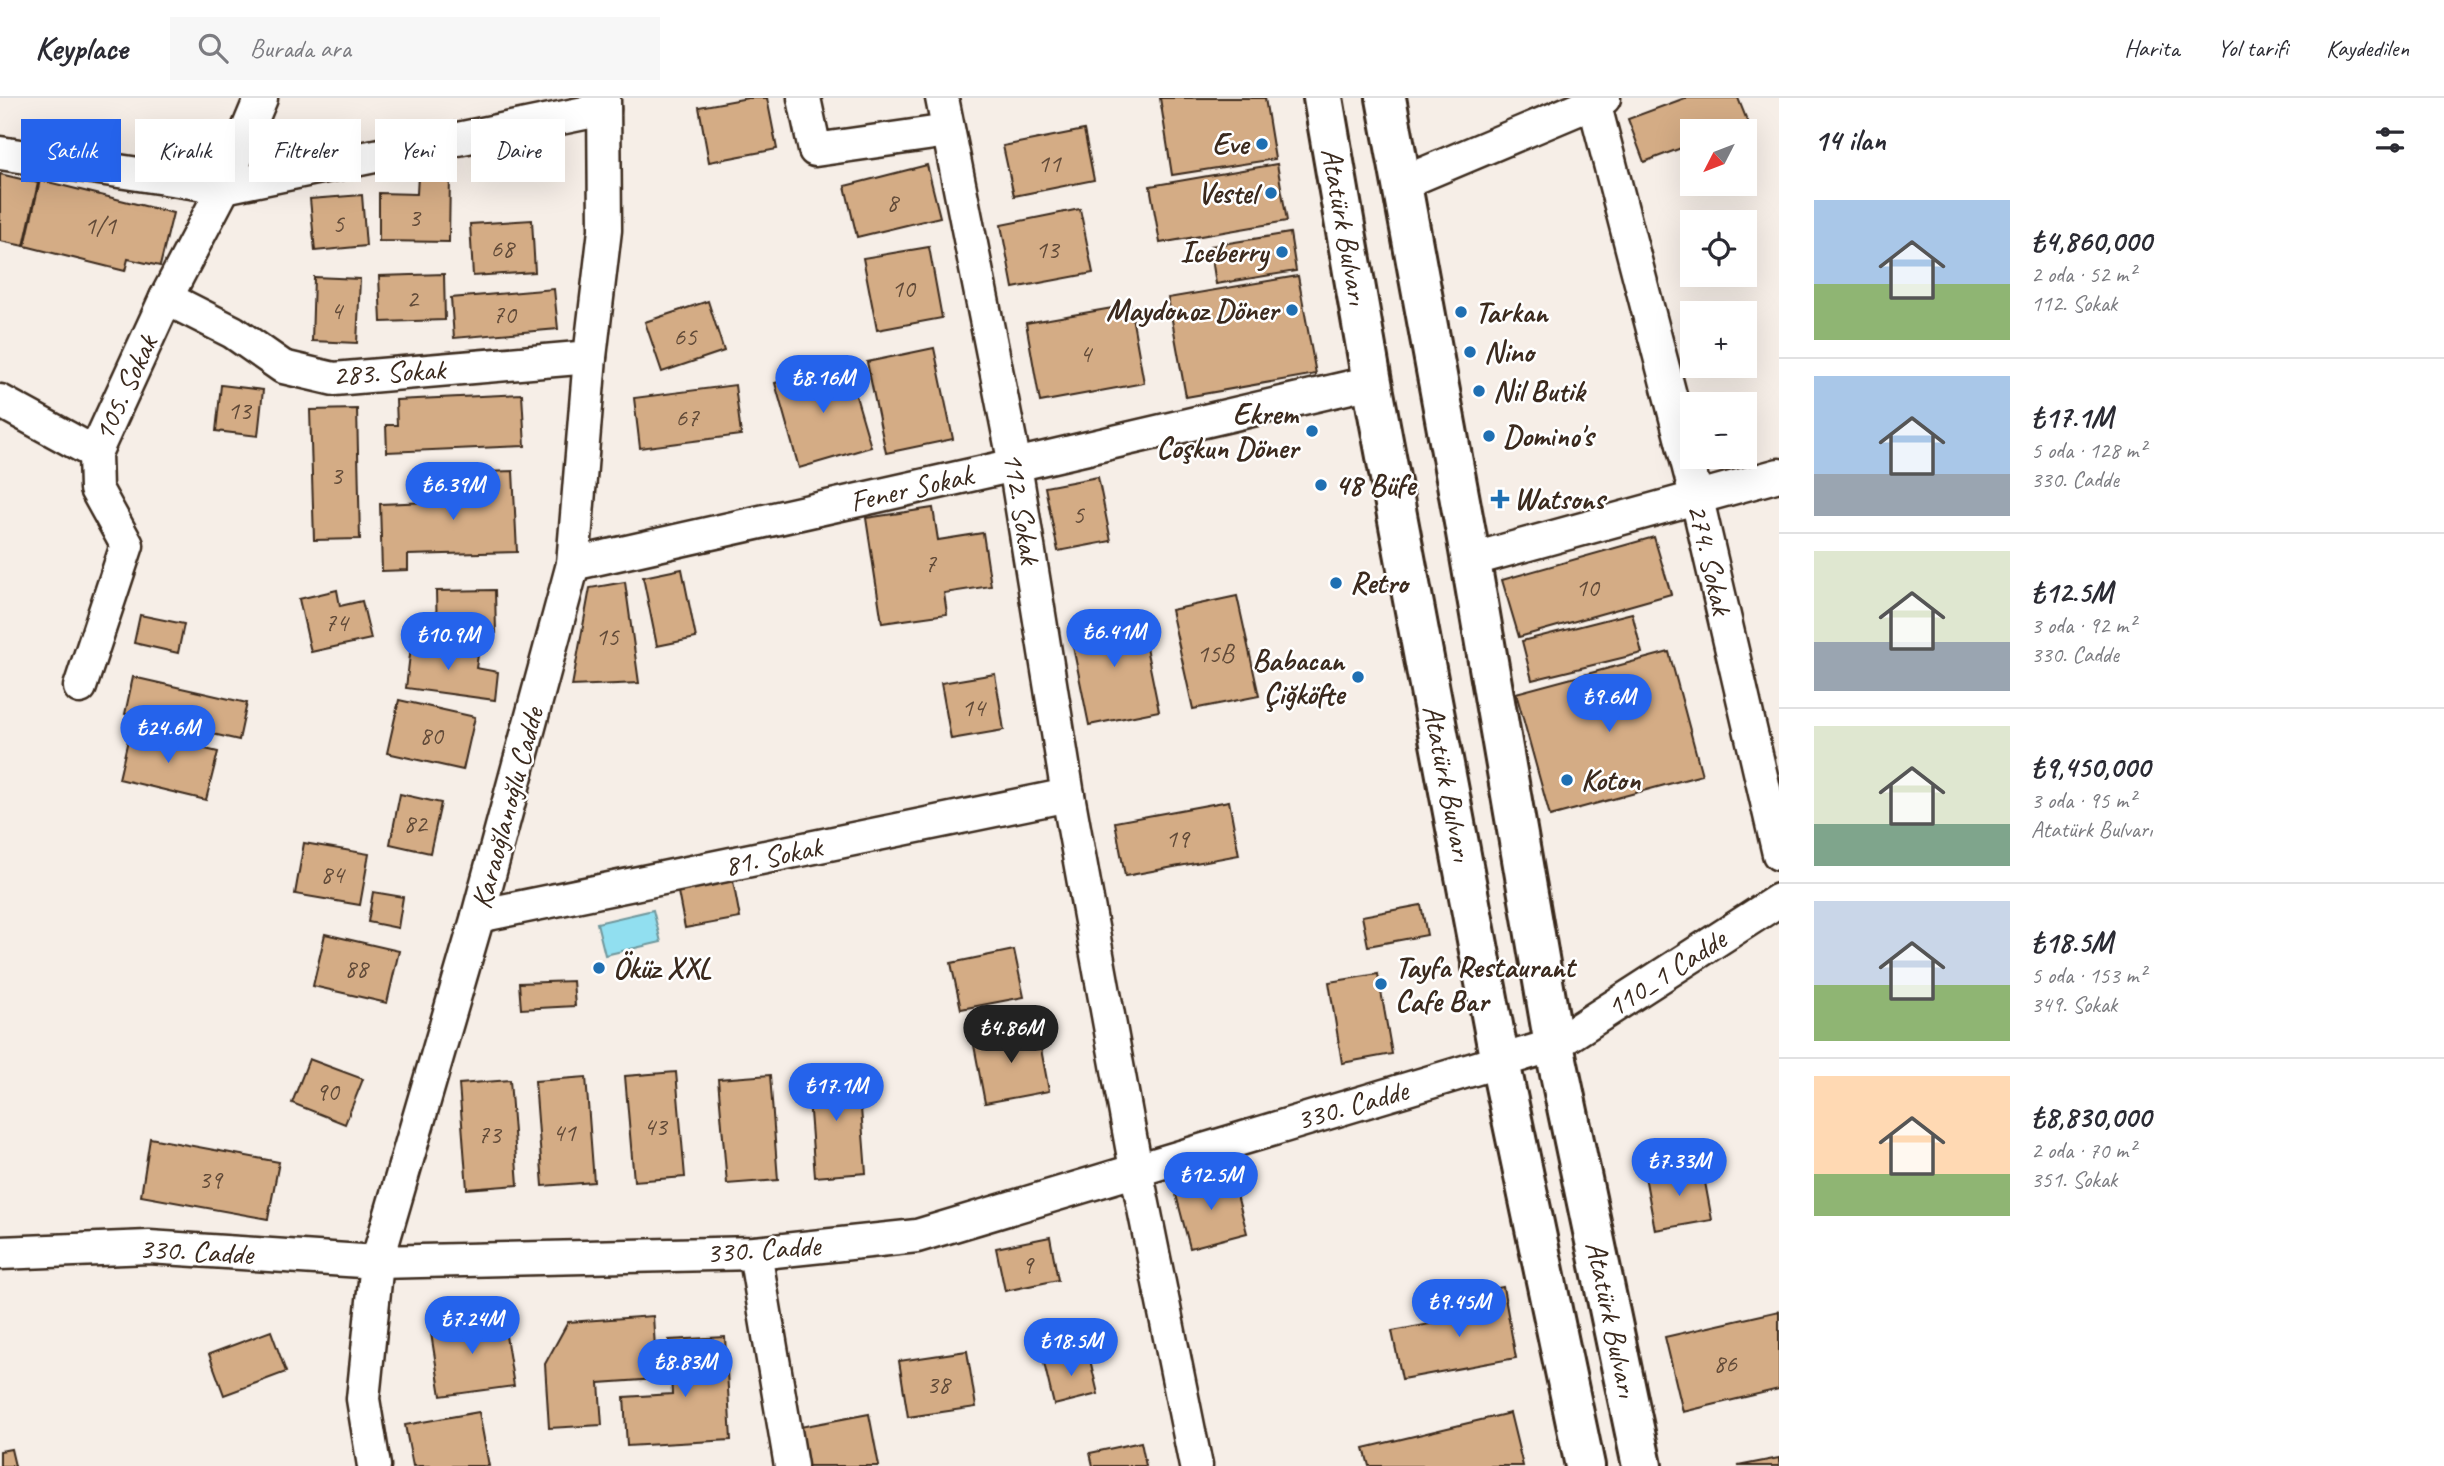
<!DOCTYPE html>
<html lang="tr">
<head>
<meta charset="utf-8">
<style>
	:root { --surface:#fff; --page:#f7f7f7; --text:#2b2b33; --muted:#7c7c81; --line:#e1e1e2; --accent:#2563eb }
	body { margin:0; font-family:Caveat,sans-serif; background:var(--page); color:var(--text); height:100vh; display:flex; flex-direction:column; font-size:26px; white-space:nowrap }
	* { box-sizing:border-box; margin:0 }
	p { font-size:23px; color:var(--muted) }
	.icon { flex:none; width:38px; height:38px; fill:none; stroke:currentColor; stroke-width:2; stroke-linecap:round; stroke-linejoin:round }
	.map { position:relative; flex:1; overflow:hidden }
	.side { display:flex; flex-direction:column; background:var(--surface); width:665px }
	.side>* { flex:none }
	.guide { position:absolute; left:21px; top:21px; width:665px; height:63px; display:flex; gap:14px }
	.needle { width:46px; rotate:228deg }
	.buttons { position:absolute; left:1680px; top:21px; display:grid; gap:14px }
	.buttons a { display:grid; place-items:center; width:77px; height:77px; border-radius:0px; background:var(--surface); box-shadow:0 7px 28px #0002; font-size:35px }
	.price { position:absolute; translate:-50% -60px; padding:0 16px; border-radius:24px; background:var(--accent); color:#fff; font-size:23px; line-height:46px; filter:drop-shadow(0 2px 4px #0008) }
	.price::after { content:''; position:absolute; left:50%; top:42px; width:21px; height:16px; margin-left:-10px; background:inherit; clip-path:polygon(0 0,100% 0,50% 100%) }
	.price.selected { background:#222; color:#fff }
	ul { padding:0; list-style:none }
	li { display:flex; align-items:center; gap:21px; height:175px; padding:0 35px }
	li+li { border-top:2px solid var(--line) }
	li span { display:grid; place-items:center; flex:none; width:196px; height:140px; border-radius:0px; color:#555 }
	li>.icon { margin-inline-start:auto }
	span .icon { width:84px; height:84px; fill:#fffc; stroke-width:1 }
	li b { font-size:30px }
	h2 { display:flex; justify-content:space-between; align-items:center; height:84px; padding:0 35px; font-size:30px }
	.chip { padding:0 24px; border-radius:0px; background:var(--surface); box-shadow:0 7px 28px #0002; font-size:24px; line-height:63px }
	.chip.selected { background:var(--accent); color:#fff }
	header { display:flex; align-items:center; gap:42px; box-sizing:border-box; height:98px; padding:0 35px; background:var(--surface); border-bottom:2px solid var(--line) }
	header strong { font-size:33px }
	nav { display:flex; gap:38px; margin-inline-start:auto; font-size:24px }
	.search { width:490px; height:63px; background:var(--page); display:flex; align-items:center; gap:18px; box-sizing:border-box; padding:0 24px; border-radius:0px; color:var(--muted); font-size:26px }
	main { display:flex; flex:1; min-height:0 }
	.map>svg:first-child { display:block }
	.water { fill:#91dff0; stroke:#6f979c; stroke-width:2 }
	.building { fill:#d4ac85; stroke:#3b2a1e; stroke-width:2 }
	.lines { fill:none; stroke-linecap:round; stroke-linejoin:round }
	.street-casing { stroke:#3b2a1e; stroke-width:37 }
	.secondary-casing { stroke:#3b2a1e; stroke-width:44 }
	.street { stroke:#fff; stroke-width:32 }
	.secondary { stroke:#fff; stroke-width:38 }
	.poi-dot { fill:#1f6fb2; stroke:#fff; stroke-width:2.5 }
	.labels { text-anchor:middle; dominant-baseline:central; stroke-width:5; stroke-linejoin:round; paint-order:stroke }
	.number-label { font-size:26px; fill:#614a38 }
	.poi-label { font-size:30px; font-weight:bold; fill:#3b2a1e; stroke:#fff; text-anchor:start }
	.street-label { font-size:30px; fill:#3b2a1e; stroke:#fff }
</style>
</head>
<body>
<header>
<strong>Keyplace</strong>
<div class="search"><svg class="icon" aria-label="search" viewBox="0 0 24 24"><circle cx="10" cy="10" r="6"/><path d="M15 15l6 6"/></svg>Burada ara</div>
<nav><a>Harita</a><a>Yol tarifi</a><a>Kaydedilen</a></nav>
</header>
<main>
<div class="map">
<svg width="1779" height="1368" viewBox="0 0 1779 1368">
	<rect width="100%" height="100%" fill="#f6eee7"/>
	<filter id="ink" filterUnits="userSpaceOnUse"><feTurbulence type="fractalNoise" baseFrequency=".0143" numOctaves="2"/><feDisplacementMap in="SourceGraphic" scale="14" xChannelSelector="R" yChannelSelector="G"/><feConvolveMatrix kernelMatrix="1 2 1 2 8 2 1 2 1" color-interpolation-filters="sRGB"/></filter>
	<g filter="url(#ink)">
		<polygon class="water" points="653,812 661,844 605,857 597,825"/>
		<g class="building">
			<polygon points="748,0 767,0 777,51 709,64 699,9"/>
			<polygon points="1160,0 1265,0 1275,61 1172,77"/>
			<polygon points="1685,0 1738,0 1748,25 1727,33 1692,33 1692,46 1644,64 1628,21"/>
			<polygon points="1084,32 1094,82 1014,98 1003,48"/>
			<polygon points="1277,66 1287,123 1160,145 1150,88"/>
			<polygon points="927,67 940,119 857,139 845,88"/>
			<polygon points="0,76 38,85 24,148 0,143"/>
			<polygon points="418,77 450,77 449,144 379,143 379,95 417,96"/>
			<polygon points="40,82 173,115 160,168 128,161 125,173 25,148"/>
			<polygon points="362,97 366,148 315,153 310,101"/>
			<polygon points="1080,111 1093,175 1013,190 1001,127"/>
			<polygon points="532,122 535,174 473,178 470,126"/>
			<polygon points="1290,135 1296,173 1216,186 1210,148"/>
			<polygon points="929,149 942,220 877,232 863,160"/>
			<polygon points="444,176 445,222 381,224 379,178"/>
			<polygon points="1298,178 1316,276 1186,299 1168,200"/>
			<polygon points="314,179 360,181 357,245 312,243"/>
			<polygon points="554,191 558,231 454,240 451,200"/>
			<polygon points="708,203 724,253 662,274 645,224"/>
			<polygon points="1130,207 1144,285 1040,304 1026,225"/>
			<polygon points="934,250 953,341 886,355 867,264"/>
			<polygon points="846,264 871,349 799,370 775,285"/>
			<polygon points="221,287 263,292 258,338 216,333"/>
			<polygon points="735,287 741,337 640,350 634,300"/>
			<polygon points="522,296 525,348 387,354 386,327 397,327 396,302"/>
			<polygon points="357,311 360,441 314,442 310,312"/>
			<polygon points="513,373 517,454 408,457 408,472 382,473 380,406 455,403 454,375"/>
			<polygon points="1098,379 1111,443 1058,453 1045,389"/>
			<polygon points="933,410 938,442 983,435 991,488 944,495 947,516 882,525 866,420"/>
			<polygon points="1654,439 1671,496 1519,539 1502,482"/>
			<polygon points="682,471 696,540 657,548 643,479"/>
			<polygon points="625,484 639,585 572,588 590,490"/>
			<polygon points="337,492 340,508 362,503 371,541 311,554 299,501"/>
			<polygon points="495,492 496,535 437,536 436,493"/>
			<polygon points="1237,498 1259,598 1193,611 1171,512"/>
			<polygon points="1139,515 1159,613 1089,627 1069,529"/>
			<polygon points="1632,515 1642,555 1532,582 1522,543"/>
			<polygon points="140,517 184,526 178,555 134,545"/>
			<polygon points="412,540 439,543 438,551 478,557 476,570 498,574 495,602 406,590"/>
			<polygon points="1669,554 1702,677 1550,718 1516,595"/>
			<polygon points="995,576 1004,632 951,641 941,585"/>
			<polygon points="133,579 247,605 239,642 125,616"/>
			<polygon points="399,602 475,619 463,672 387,655"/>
			<polygon points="130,633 218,654 206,702 119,681"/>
			<polygon points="400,696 441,705 430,755 390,746"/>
			<polygon points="1229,703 1239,757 1125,778 1115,724"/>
			<polygon points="304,745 369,756 360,807 295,796"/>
			<polygon points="733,783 740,820 685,830 678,794"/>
			<polygon points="373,794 403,799 398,830 368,824"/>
			<polygon points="1421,807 1427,837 1368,848 1362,818"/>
			<polygon points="325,836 399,853 387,905 313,888"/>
			<polygon points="1014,852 1024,899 961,911 951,865"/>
			<polygon points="1378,876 1392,956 1342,965 1329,884"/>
			<polygon points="573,883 575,908 521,911 519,885"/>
			<polygon points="1037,930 1049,993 985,1005 973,942"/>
			<polygon points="309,961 363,981 345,1026 292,1005"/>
			<polygon points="858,971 866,1075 815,1079 807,975"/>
			<polygon points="676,974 685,1079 634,1083 625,978"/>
			<polygon points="770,977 778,1082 727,1086 718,981"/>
			<polygon points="586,979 594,1084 543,1088 535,983"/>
			<polygon points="510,982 518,1087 467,1091 459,986"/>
			<polygon points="150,1040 279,1064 268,1121 141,1098"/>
			<polygon points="1702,1068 1712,1122 1655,1132 1645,1078"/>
			<polygon points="1232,1078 1247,1135 1190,1150 1175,1093"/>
			<polygon points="1050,1139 1058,1182 1005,1193 996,1150"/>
			<polygon points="1503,1189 1516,1260 1402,1281 1392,1233 1468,1219 1463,1197"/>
			<polygon points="1779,1213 1779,1291 1683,1314 1665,1239"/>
			<polygon points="653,1218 657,1281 599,1285 602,1327 549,1330 545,1266 568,1224"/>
			<polygon points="503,1219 514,1288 441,1298 430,1229"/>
			<polygon points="271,1233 286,1274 224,1297 209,1256"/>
			<polygon points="725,1239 731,1342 627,1348 624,1299 672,1296 669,1242"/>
			<polygon points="967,1253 976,1309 908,1319 899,1263"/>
			<polygon points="1088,1253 1098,1296 1054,1307 1044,1265"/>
			<polygon points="479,1314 489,1368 413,1368 405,1327"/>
			<polygon points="1510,1315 1523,1368 1369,1368 1364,1350"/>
			<polygon points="869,1316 879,1368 807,1368 800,1329"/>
			<polygon points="1141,1344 1146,1368 1093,1368 1090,1355"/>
			<polygon points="11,1351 15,1368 0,1368 0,1353"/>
			<polygon points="1779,1360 1779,1368 1738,1368"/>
		</g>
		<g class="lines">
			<defs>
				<g id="street">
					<polyline points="804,0 815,52 948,33"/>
					<polyline points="942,0 1015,367 1068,697 1136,1071 1196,1368"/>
					<polyline points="1594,4 1697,401 1779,756"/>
					<polyline points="0,55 224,89 604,11"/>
					<polyline points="1402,85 1604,0"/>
					<polyline points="166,200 233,234 283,269 334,281 590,259"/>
					<polyline points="0,303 95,355"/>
					<polyline points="1470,462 1779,377"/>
					<polyline points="573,466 1015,367 1372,284"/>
					<polyline points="80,589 127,447 96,391 95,355 166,200 224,89 261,0"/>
					<polyline points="478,818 1068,697"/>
					<polyline points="0,1155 149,1149 377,1164 755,1155 917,1138 1554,947 1779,802"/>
					<polyline points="755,1155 791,1368"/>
					<polyline points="374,1368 363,1301 377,1164 478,818 573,466 590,259 605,132 604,0"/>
				</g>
				<g id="secondary">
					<polyline points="1323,0 1372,284 1500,964 1585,1368"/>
					<polyline points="1386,0 1466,435 1554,947 1642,1368"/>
				</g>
			</defs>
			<use href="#street" class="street-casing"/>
			<use href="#secondary" class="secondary-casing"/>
			<use href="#street" class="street"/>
			<use href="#secondary" class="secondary"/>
		</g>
	</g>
	<g class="poi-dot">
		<circle cx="1262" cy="46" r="7"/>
		<circle cx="1271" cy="95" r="7"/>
		<circle cx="1282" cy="154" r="7"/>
		<circle cx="1292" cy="212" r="7"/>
		<circle cx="1461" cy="214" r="7"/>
		<circle cx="1470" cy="254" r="7"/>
		<circle cx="1479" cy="293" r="7"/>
		<circle cx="1312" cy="333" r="7"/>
		<circle cx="1489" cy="338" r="7"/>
		<circle cx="1321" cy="387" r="7"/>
		<path d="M1496.5 390.5h7v7h7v7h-7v7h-7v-7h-7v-7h7z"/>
		<circle cx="1336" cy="485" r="7"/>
		<circle cx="1358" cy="579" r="7"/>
		<circle cx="1567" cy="682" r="7"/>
		<circle cx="599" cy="870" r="7"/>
		<circle cx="1381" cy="886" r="7"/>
	</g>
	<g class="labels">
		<g class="number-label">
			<text x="1049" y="65">11</text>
			<text x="892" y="104">8</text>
			<text x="414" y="119">3</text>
			<text x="338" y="125">5</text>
			<text x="100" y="127">1/1</text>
			<text x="502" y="150">68</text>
			<text x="1047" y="151">13</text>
			<text x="903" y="190">10</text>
			<text x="412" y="200">2</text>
			<text x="336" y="212">4</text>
			<text x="504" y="216">70</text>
			<text x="685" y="238">65</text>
			<text x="1085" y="255">4</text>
			<text x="239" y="312">13</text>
			<text x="687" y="319">67</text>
			<text x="336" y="377">3</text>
			<text x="1078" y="416">5</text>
			<text x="930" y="465">7</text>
			<text x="1587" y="489">10</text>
			<text x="336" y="524">74</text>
			<text x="607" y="538">15</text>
			<text x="1215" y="555">15B</text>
			<text x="973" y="609">14</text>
			<text x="431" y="637">80</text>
			<text x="415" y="725">82</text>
			<text x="1177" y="740">19</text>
			<text x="332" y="776">84</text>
			<text x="356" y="870">88</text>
			<text x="327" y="993">90</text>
			<text x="655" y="1028">43</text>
			<text x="564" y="1034">41</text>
			<text x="489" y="1036">73</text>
			<text x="210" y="1081">39</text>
			<text x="1027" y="1166">9</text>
			<text x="1725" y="1265">86</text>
			<text x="938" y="1286">38</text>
		</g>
		<g class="poi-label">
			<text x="1248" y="46" text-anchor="end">Eve</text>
			<text x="1257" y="95" text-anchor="end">Vestel</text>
			<text x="1268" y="154" text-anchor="end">Iceberry</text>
			<text x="1278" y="212" text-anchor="end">Maydonoz Döner</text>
			<text x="1475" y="214">Tarkan</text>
			<text x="1484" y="254">Nino</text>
			<text x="1493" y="293">Nil Butik</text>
			<text x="1298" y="316" text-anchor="end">Ekrem<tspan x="1298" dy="34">Coşkun Döner</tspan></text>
			<text x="1503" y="338">Domino's</text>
			<text x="1335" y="387">48 Büfe</text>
			<text x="1514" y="401">Watsons</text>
			<text x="1350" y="485">Retro</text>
			<text x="1344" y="562" text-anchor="end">Babacan<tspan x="1344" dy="34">Çiğköfte</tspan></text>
			<text x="1581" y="682">Koton</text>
			<text x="1395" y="869">Tayfa Restaurant<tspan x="1395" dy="34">Cafe Bar</tspan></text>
			<text x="613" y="870">Öküz XXL</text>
		</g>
		<g class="street-label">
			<text transform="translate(1345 128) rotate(80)">Atatürk Bulvarı</text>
			<text transform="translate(389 274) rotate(-3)">283. Sokak</text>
			<text transform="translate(125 290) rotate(-65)">105. Sokak</text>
			<text transform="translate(911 390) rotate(-13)">Fener Sokak</text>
			<text transform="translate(1022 410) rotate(81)">112. Sokak</text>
			<text transform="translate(1710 461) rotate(77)">274. Sokak</text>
			<text transform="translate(1448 685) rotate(79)">Atatürk Bulvarı</text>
			<text transform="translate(507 710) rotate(-75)">Karaoğlanoğlu Cadde</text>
			<text transform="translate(773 758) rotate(-12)">81. Sokak</text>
			<text transform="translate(1666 875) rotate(-33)">110_1 Cadde</text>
			<text transform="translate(1352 1007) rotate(-16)">330. Cadde</text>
			<text transform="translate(763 1151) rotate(-4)">330. Cadde</text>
			<text transform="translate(196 1153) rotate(3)">330. Cadde</text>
			<text transform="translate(1612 1221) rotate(78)">Atatürk Bulvarı</text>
		</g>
	</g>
</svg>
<div class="buttons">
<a><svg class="needle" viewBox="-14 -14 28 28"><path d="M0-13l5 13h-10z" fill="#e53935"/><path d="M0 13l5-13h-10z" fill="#7c7c81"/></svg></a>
<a><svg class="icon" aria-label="locate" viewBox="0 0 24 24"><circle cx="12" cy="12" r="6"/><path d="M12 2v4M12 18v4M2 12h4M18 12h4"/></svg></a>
<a>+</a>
<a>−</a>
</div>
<b class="price" style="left:823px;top:317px">₺8.16M</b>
<b class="price" style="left:453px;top:424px">₺6.39M</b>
<b class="price" style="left:1114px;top:571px">₺6.41M</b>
<b class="price" style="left:448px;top:574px">₺10.9M</b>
<b class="price" style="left:1609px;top:636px">₺9.6M</b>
<b class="price" style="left:168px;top:667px">₺24.6M</b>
<b class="price selected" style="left:1011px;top:967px">₺4.86M</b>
<b class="price" style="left:836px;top:1025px">₺17.1M</b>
<b class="price" style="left:1679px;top:1100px">₺7.33M</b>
<b class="price" style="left:1211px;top:1114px">₺12.5M</b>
<b class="price" style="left:1459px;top:1241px">₺9.45M</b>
<b class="price" style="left:472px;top:1258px">₺7.24M</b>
<b class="price" style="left:1071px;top:1280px">₺18.5M</b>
<b class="price" style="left:685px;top:1301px">₺8.83M</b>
<div class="guide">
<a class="chip selected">Satılık</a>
<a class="chip">Kiralık</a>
<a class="chip">Filtreler</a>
<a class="chip">Yeni</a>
<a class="chip">Daire</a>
</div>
</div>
<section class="side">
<h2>14 ilan<svg class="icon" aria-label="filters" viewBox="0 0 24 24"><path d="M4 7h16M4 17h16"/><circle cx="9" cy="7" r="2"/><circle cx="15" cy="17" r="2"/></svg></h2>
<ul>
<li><span style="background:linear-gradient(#a9c7e8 60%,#8fb573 0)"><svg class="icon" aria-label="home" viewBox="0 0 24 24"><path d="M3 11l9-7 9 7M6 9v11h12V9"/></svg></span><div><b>₺4,860,000</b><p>2 oda · 52 m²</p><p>112. Sokak</p></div></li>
<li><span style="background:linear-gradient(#a9c7e8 70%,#9aa5b1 0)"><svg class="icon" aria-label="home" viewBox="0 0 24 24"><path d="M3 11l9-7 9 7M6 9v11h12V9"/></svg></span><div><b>₺17.1M</b><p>5 oda · 128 m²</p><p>330. Cadde</p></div></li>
<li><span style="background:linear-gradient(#dfe7d0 65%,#9aa5b1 0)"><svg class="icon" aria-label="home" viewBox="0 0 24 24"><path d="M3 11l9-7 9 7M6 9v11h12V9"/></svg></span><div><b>₺12.5M</b><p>3 oda · 92 m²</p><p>330. Cadde</p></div></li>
<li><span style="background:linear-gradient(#dfe7d0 70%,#7fa58c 0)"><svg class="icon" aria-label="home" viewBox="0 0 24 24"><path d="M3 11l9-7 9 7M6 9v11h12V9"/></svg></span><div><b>₺9,450,000</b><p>3 oda · 95 m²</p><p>Atatürk Bulvarı</p></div></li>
<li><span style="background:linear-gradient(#c9d6e8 60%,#8fb573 0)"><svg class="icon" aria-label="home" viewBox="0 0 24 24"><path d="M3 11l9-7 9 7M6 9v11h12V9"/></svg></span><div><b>₺18.5M</b><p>5 oda · 153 m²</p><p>349. Sokak</p></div></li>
<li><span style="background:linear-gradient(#ffd9b3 70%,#8fb573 0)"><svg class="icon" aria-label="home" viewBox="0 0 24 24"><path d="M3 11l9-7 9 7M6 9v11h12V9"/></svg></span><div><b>₺8,830,000</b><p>2 oda · 70 m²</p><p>351. Sokak</p></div></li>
</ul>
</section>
</main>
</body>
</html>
